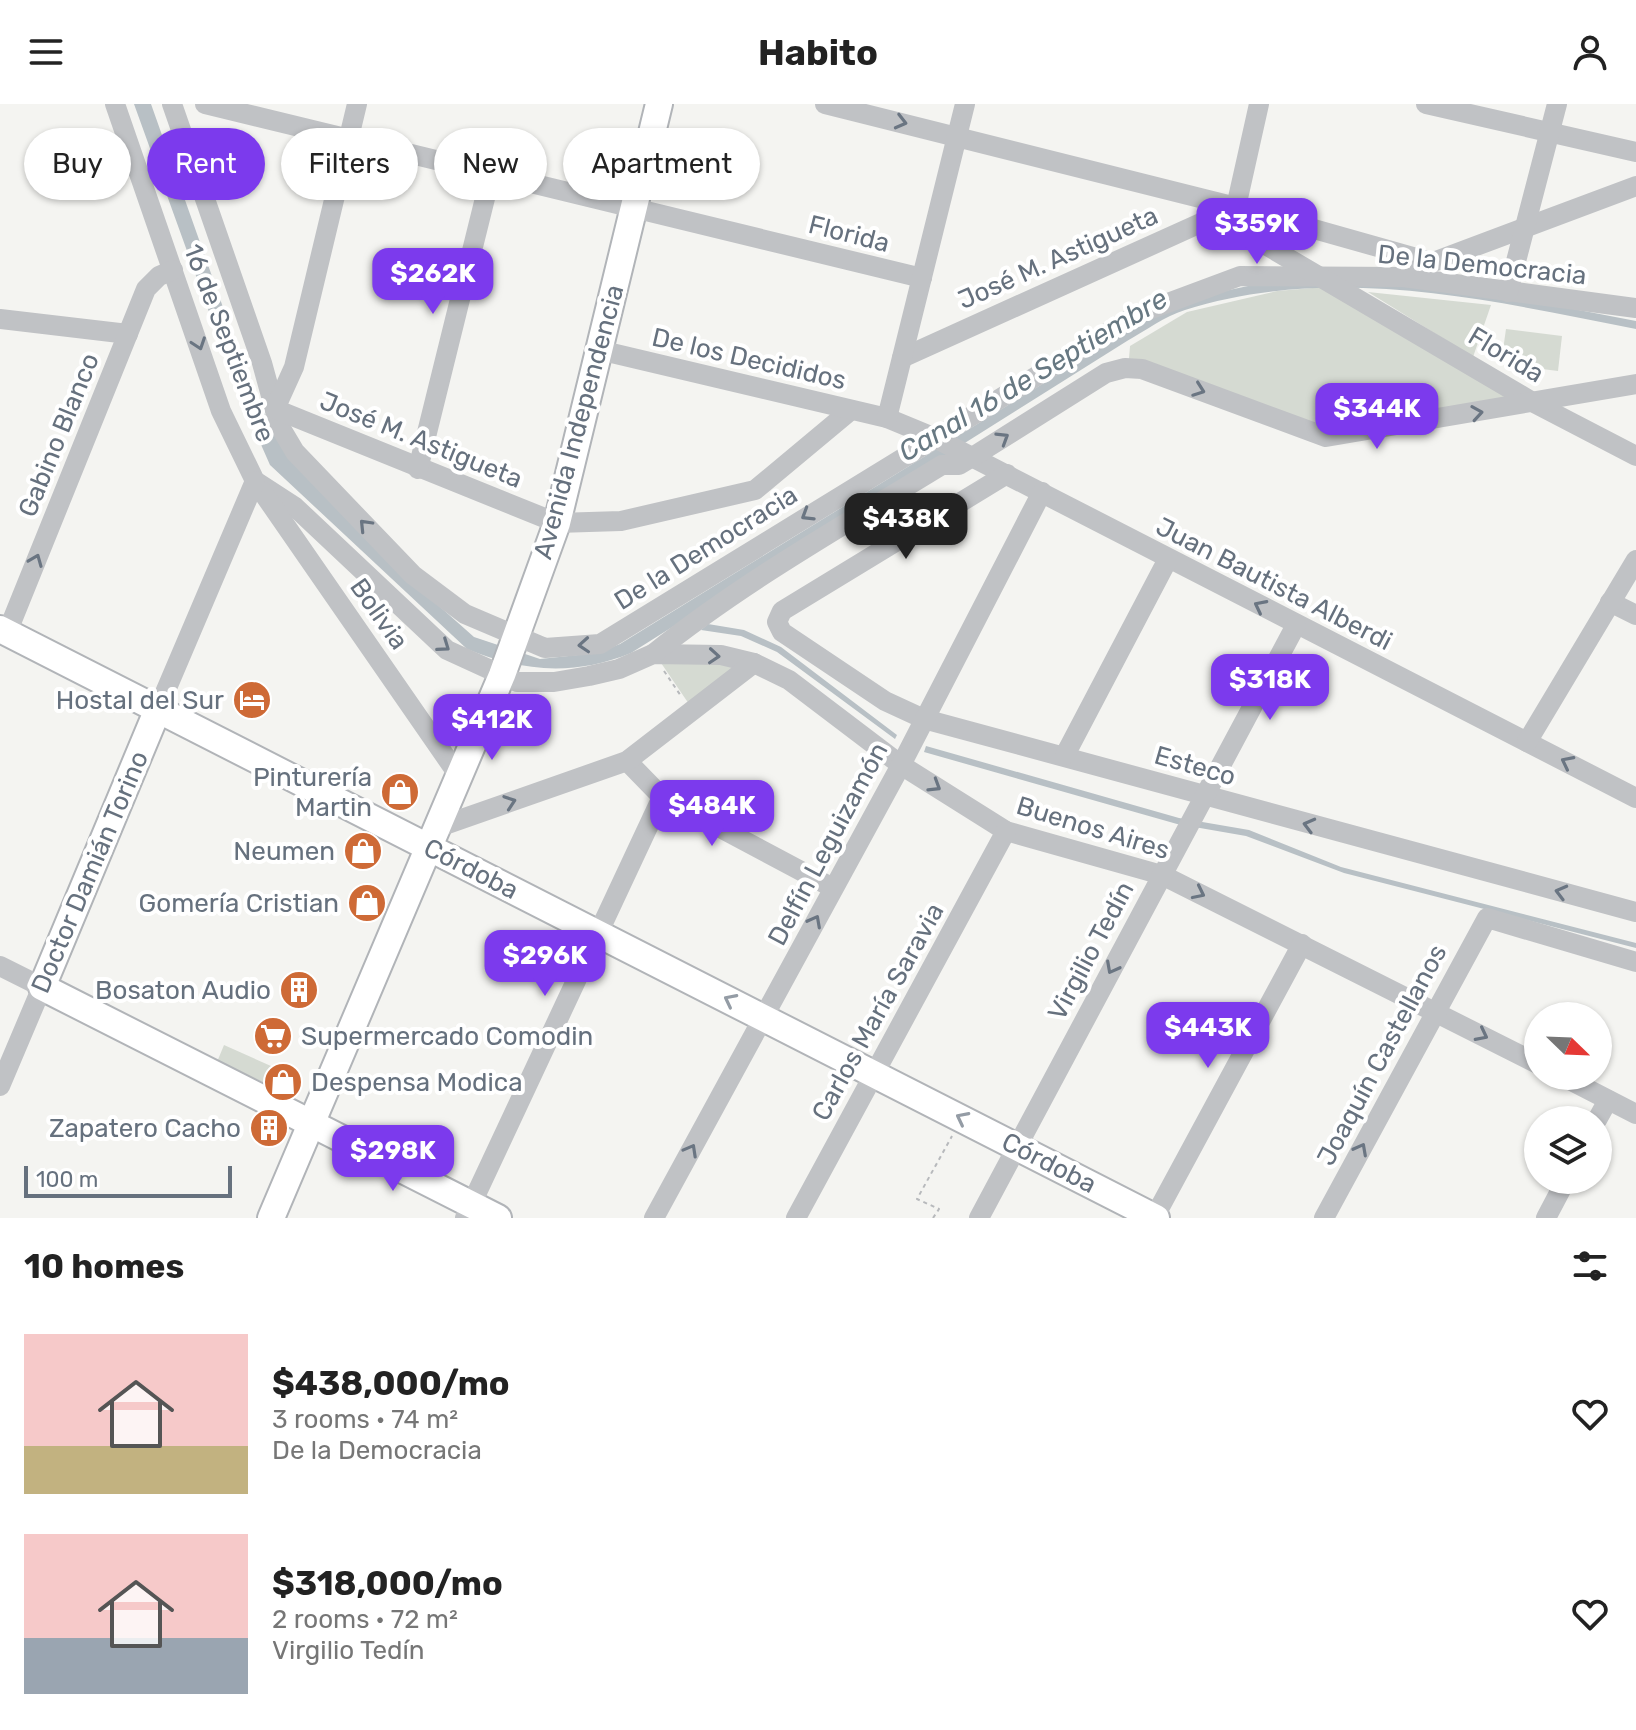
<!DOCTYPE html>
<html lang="en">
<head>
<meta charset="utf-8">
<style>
	:root { --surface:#fff; --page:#f2f2f2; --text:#222; --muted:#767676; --accent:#7c3aed }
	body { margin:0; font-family:Rubik,sans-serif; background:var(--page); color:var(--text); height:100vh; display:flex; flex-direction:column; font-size:30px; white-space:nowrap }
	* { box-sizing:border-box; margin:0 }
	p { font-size:26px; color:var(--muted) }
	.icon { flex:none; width:44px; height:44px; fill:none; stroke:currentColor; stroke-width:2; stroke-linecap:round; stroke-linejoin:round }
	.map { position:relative; height:1114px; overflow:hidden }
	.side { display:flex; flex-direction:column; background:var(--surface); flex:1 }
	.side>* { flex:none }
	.banner { position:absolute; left:24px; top:24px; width:800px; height:72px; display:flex; gap:16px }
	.needle { width:52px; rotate:113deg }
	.buttons { position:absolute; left:1524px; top:898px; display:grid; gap:16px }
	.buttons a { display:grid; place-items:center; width:88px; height:88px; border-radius:50%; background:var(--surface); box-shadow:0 2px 6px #0004; font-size:40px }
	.scale { position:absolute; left:24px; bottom:20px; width:208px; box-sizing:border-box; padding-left:8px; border:4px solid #66717e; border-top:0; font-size:22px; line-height:28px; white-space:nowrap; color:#66717e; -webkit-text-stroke:6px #fff; paint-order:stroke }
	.price { position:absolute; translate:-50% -68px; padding:0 18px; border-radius:16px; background:var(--accent); color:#fff; font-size:26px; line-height:52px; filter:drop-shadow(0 2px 4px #0008) }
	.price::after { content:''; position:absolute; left:50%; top:48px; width:24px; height:18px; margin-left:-12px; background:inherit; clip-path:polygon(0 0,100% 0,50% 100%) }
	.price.on { background:#222; color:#fff }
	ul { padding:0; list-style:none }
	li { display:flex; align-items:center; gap:24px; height:200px; padding:0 24px }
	li span { display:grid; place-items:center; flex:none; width:224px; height:160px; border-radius:0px; color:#555 }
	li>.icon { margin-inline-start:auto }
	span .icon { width:96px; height:96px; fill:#fffc; stroke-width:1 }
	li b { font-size:34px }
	h2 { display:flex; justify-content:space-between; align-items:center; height:96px; padding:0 24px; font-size:34px }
	.pill { padding:0 28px; border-radius:36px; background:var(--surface); box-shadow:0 2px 6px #0004; font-size:28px; line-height:72px }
	.pill.on { background:var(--accent); color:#fff }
	header { display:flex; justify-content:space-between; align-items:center; height:104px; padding:0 24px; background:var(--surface); font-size:36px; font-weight:700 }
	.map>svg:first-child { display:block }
	.green { fill:#d5dad2 }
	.water { fill:#b8c0c5 }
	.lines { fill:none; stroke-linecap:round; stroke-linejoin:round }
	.major-casing { stroke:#b1b4b8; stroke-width:30 }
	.path { stroke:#b7b9bc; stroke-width:2; stroke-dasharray:4 4; stroke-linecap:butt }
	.minor { stroke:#c0c2c5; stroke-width:20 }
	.major { stroke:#fff; stroke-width:26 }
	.oneway { stroke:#6a7582 }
	.oneway2 { stroke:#949ca5 }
	.labels { text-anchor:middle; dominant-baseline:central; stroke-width:8; stroke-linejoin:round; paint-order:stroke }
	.street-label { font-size:26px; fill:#66717e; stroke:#fff }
	.poi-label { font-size:26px; fill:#66717e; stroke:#fff; text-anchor:end }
	.water-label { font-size:28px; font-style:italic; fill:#677882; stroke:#fff }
</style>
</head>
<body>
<header><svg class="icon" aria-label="menu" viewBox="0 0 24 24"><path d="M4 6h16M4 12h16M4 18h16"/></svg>Habito<svg class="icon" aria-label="person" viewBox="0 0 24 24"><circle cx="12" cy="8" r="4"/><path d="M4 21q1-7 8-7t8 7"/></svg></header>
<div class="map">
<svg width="1636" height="1114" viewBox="0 0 1636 1114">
	<rect width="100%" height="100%" fill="#f4f4f1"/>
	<g class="green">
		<polygon points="1324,183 1511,295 1329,329 1129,255 1130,242 1187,208 1277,187"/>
		<polygon points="1368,188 1491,201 1473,253"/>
		<polygon points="1506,225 1562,232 1558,267 1501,260"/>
		<polygon points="657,553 748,560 691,603"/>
		<polygon points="224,941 280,966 277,974 269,971 265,979 217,958"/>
	</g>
	<g class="water">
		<path d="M134 0H151L253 288 287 350 412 478 474 533 540 555 597 549 620 540 1177 197 1267 178 1360 176 1532 197 1636 217V225C1489 196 1332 159 1185 206 1165 212 1145 227 1127 237L631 549C575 572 522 568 467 545L270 361 239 291Z"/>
		<polygon points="708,520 744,526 781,543 897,631 895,635 777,548 741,532 701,526"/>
		<polygon points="926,642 1179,714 1249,726 1341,763 1636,839 1636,844 1344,769 1246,732 1177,720 924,648"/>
	</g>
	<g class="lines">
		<defs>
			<g id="major">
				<polyline points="0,525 1156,1114"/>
				<polyline points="158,605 42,883 498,1114"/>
				<polyline points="271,1114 502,571 557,419 659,0"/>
			</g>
		</defs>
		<use href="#major" class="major-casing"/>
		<g class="path">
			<polyline points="153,57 170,52"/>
			<polyline points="664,567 681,592"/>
			<polyline points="933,1114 939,1105 917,1095 952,1032"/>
		</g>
		<g class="minor">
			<polyline points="115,0 221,307 255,377 295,403 447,546 517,578 554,578 589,572 619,565 653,550 721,551 754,559 789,576 901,661 1006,727 1162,771 1538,960"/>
			<polyline points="172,0 262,259 279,321 295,348 413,471 465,510 545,544 600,540 1138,210 1240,172 1403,173 1636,204"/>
			<polyline points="205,0 922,174"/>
			<polyline points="357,0 294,263 275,305 557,419 621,417 755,386 851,306"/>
			<polyline points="825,0 1236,103 1431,158"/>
			<polyline points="1259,0 1236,103 1247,124 1264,140 1536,300 1636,352"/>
			<polyline points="1426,0 1636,48"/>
			<polyline points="1420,163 1636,82"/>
			<polyline points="1508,188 1557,0"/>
			<polyline points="0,215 128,230"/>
			<polyline points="599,246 887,314 933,333 1636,694"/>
			<polyline points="902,254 1236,103"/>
			<polyline points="887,314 965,0"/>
			<polyline points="418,365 491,70"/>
			<polyline points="1007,370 782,507 777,518 782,528 885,597 924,615 1636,808"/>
			<polyline points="261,386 459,672"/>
			<polyline points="1610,498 1636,511"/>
			<polyline points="7,529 146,185 159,172 173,166"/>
			<path d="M653 550C743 478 844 421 942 361H959L974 352 1106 269 1125 264 1142 265 1326 333 1636 280"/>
			<polyline points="158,605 255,377"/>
			<polyline points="1527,638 1636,456"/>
			<polyline points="1065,651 1168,455"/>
			<polyline points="627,657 662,693 833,784"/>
			<polyline points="436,724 627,657 754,559"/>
			<polyline points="0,862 42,883 0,982"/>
			<polyline points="1562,972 1636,1010"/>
			<polyline points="1597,1016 1608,996"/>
			<polyline points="465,1114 662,693"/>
			<polyline points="654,1114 901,661 1042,388"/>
			<polyline points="796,1114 1006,727"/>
			<polyline points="979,1114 1296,521"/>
			<polyline points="1154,1114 1302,840"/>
			<polyline points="1324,1114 1487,814 1636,858"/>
			<polyline points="1546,1114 1566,1076"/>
		</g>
		<use href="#major" class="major"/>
	</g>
	<defs><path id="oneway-chevron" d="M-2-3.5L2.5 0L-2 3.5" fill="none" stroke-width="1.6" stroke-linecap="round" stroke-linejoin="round" transform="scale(2)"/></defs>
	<g class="oneway">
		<use href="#oneway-chevron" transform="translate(901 18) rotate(14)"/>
		<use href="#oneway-chevron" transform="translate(199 240) rotate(71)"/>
		<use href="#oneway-chevron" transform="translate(1199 286) rotate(20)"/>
		<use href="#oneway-chevron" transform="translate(1477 309) rotate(-9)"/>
		<use href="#oneway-chevron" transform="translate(1003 334) rotate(-32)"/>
		<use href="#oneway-chevron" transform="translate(807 411) rotate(148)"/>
		<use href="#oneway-chevron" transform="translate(365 421) rotate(-134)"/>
		<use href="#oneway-chevron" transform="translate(36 456) rotate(-68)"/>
		<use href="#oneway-chevron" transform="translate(1260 502) rotate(-153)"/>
		<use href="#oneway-chevron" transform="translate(584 541) rotate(176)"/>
		<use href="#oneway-chevron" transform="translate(444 542) rotate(35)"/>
		<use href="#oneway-chevron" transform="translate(714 552) rotate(4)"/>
		<use href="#oneway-chevron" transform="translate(1567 658) rotate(-153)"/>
		<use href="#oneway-chevron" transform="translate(935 682) rotate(32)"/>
		<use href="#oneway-chevron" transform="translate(510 698) rotate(-19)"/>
		<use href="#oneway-chevron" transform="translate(1309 721) rotate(-165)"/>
		<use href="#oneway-chevron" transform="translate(1561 788) rotate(-165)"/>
		<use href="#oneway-chevron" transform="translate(1199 789) rotate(26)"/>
		<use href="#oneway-chevron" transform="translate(815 817) rotate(-62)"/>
		<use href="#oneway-chevron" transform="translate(1112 864) rotate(118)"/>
		<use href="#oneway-chevron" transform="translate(1482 931) rotate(27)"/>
		<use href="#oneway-chevron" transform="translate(1361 1045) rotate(-62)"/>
		<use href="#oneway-chevron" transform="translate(691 1046) rotate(-61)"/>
	</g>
	<g class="oneway2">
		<use href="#oneway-chevron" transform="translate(730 896) rotate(-153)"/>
		<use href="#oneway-chevron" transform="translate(962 1014) rotate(-153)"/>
	</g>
	<defs>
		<symbol id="hotel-disc" viewBox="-11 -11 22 22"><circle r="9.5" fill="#ce6a36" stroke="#fff"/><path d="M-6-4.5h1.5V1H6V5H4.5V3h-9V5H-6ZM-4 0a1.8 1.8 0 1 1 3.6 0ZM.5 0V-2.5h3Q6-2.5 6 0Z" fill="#fff"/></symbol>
		<symbol id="shop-disc" viewBox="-11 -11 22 22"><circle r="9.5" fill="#ce6a36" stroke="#fff"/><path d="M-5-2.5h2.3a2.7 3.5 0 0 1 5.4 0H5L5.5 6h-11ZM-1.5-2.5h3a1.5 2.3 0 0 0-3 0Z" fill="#fff"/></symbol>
		<symbol id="building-disc" viewBox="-11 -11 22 22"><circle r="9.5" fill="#ce6a36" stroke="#fff"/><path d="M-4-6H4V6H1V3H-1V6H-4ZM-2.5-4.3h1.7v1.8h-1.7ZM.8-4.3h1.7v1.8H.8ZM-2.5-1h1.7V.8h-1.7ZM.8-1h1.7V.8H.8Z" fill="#fff"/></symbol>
		<symbol id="supermarket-disc" viewBox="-11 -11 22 22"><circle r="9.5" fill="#ce6a36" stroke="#fff"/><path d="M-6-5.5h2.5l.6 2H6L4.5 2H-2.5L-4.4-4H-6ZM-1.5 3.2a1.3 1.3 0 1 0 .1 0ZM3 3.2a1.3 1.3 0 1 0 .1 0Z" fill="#fff"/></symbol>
	</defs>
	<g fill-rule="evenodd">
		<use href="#hotel-disc" x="230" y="574" width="44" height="44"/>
		<use href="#shop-disc" x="378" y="666" width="44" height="44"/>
		<use href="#shop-disc" x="341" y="725" width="44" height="44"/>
		<use href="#shop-disc" x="345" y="777" width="44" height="44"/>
		<use href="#building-disc" x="277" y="864" width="44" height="44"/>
		<use href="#supermarket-disc" x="251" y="910" width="44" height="44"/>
		<use href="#shop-disc" x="261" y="956" width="44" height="44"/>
		<use href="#building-disc" x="247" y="1002" width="44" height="44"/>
	</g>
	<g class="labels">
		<g class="street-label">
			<text transform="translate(849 130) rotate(14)">Florida</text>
			<text transform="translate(1058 154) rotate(-24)">José M. Astigueta</text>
			<text transform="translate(1482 161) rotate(6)">De la Democracia</text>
			<text transform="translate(229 239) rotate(69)">16 de Septiembre</text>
			<text transform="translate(1506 251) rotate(31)">Florida</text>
			<text transform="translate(749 255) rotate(13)">De los Decididos</text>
			<text transform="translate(579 318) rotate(-75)">Avenida Independencia</text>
			<text transform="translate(59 331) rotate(-68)">Gabino Blanco</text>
			<text transform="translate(421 336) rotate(22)">José M. Astigueta</text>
			<text transform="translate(706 444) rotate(-32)">De la Democracia</text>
			<text transform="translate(1274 480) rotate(27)">Juan Bautista Alberdi</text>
			<text transform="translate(379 510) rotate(55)">Bolivia</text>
			<text transform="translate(1195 662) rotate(16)">Esteco</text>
			<text transform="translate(1093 724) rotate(17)">Buenos Aires</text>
			<text transform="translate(828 740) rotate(-62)">Delfín Leguizamón</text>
			<text transform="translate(471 765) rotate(27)">Córdoba</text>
			<text transform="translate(90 768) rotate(-67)">Doctor Damián Torino</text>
			<text transform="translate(1091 847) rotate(-62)">Virgilio Tedín</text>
			<text transform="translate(878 908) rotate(-61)">Carlos María Saravia</text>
			<text transform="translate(1382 951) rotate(-62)">Joaquín Castellanos</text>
			<text transform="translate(1049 1059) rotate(27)">Córdoba</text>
		</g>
		<g class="poi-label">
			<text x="224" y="596">Hostal del Sur</text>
			<text x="372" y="673">Pinturería<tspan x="372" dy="30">Martin</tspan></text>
			<text x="335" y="747">Neumen</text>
			<text x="339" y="799">Gomería Cristian</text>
			<text x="271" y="886">Bosaton Audio</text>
			<text x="301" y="932" text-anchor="start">Supermercado Comodin</text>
			<text x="311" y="978" text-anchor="start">Despensa Modica</text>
			<text x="241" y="1024">Zapatero Cacho</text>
		</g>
		<g class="water-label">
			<text transform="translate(1033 271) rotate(-31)">Canal 16 de Septiembre</text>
		</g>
	</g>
</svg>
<div class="buttons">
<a><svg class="needle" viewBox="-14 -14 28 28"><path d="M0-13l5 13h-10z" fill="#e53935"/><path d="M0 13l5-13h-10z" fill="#767676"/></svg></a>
<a><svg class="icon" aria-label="layers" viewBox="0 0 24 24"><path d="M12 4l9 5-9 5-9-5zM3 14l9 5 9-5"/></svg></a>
</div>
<div class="scale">100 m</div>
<b class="price" style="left:1257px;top:162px">$359K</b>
<b class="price" style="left:433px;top:212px">$262K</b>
<b class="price" style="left:1377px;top:347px">$344K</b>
<b class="price on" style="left:906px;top:457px">$438K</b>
<b class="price" style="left:1270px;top:618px">$318K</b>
<b class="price" style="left:492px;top:658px">$412K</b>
<b class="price" style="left:712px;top:744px">$484K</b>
<b class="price" style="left:545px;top:894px">$296K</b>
<b class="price" style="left:1208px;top:966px">$443K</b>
<b class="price" style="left:393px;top:1089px">$298K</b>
<div class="banner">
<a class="pill">Buy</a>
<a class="pill on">Rent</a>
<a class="pill">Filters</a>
<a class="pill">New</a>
<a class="pill">Apartment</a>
</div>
</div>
<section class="side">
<h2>10 homes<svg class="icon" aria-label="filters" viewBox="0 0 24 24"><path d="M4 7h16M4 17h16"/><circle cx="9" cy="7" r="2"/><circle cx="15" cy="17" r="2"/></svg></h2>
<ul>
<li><span style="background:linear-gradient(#f6c9c9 70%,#c2b280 0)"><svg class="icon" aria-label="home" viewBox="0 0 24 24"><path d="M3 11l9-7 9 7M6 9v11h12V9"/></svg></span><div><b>$438,000/mo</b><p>3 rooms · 74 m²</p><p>De la Democracia</p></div><svg class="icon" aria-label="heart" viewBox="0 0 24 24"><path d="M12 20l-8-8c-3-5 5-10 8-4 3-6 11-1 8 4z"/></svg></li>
<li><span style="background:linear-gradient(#f6c9c9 65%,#9aa5b1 0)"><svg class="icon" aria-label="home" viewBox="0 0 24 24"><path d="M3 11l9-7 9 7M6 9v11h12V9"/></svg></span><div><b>$318,000/mo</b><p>2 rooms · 72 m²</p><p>Virgilio Tedín</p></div><svg class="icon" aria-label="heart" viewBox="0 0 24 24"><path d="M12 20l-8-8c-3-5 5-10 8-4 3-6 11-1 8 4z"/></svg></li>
</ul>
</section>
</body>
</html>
